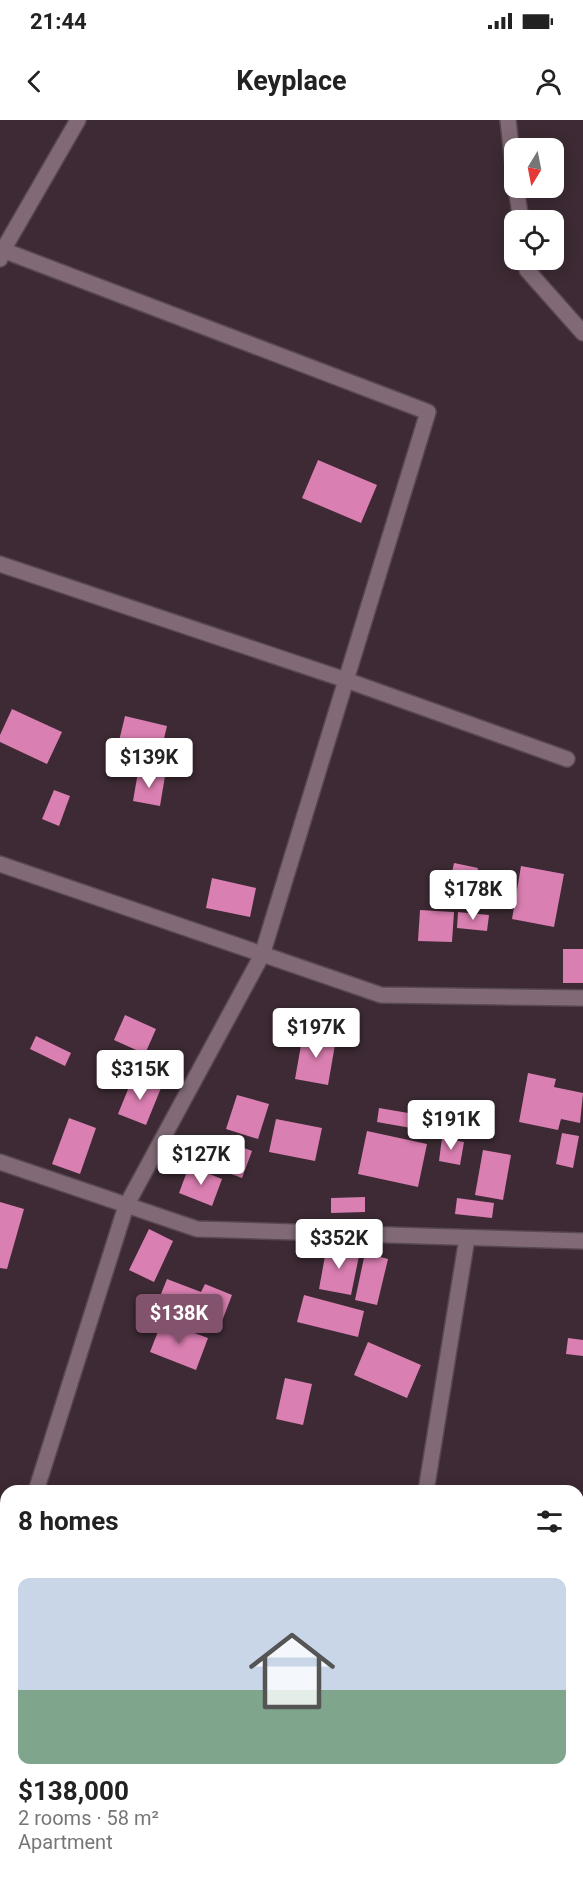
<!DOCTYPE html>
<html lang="en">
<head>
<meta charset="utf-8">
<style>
	:root { --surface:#fff; --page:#f2f2f2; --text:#222; --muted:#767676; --accent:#83536e }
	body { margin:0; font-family:Roboto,sans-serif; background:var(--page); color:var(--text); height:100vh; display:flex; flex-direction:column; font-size:22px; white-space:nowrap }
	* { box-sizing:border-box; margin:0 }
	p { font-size:20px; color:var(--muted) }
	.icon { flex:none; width:33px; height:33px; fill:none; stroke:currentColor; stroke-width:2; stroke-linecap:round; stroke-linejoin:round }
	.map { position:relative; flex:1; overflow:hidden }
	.details { position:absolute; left:0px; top:1365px; width:584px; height:404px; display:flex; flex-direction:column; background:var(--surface); border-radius:18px 18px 0 0; box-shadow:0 3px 15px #0003 }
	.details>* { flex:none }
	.needle { width:39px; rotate:190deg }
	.tools { position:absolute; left:504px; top:18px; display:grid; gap:12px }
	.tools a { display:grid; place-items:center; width:60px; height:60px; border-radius:12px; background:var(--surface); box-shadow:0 3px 15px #0003; font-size:30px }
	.price { position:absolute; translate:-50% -51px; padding:0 14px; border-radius:6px; background:#fff; color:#222; font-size:20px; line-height:39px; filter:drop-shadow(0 2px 3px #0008) }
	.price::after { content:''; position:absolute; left:50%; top:36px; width:18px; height:14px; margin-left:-9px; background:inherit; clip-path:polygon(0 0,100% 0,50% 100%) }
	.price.current { background:var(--accent); color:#fff }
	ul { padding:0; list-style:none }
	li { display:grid; align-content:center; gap:12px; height:318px; padding:0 18px }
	li span { display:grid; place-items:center; height:186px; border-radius:12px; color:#555 }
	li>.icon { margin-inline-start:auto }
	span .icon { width:108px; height:108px; fill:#fffc; stroke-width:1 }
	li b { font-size:26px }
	h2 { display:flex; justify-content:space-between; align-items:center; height:72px; padding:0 18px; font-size:26px }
	.status { display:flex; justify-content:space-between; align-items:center; height:42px; padding:0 30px; background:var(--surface); direction:ltr }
	.status svg { height:16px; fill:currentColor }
	header { display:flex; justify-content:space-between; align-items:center; height:78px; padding:0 18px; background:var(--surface); font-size:27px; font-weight:700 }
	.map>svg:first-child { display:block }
	.building { fill:#da7fb1 }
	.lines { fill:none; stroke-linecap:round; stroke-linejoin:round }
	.service-casing { stroke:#584850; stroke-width:18 }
	.minor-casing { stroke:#584850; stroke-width:18 }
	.service { stroke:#816a76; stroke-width:15 }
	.minor { stroke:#816a76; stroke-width:15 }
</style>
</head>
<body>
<div class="status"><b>21:44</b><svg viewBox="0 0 49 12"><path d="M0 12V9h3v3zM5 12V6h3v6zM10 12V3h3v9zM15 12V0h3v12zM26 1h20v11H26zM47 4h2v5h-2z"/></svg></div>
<header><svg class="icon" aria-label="back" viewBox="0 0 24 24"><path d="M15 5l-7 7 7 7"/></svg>Keyplace<svg class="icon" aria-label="person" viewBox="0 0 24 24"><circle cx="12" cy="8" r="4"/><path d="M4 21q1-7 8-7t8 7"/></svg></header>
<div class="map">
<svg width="583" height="1768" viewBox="0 0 583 1768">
	<rect width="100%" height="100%" fill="#3d2a34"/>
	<g class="building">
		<polygon points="318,340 377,365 361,403 302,378"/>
		<polygon points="12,589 62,612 47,644 0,622 0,615"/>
		<polygon points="125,596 167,606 161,631 119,621"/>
		<polygon points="138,652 165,656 160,686 133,681"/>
		<polygon points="54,670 70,676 59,706 42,699"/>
		<polygon points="454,743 478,748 475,762 451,757"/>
		<polygon points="521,746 564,754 554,807 512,799"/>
		<polygon points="212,758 256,768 250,797 206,788"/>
		<polygon points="420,790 454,792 452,822 418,821"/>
		<polygon points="458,792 489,795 487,811 457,808"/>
		<rect x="563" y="829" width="20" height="34"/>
		<polygon points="125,895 156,909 145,934 114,920"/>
		<polygon points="303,914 336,919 328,965 295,959"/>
		<polygon points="36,916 71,933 65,946 30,929"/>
		<polygon points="528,953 556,959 554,967 583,973 580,1003 561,999 558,1010 519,1002"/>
		<polygon points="133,957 161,968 146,1005 118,994"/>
		<polygon points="237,975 269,984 258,1019 226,1009"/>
		<polygon points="379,988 414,994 411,1008 377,1002"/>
		<polygon points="69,998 96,1008 80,1054 52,1044"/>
		<polygon points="276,999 322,1008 315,1041 269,1032"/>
		<polygon points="367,1011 427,1024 418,1067 358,1054"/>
		<polygon points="562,1013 579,1016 573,1048 556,1044"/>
		<polygon points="213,1016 252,1031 242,1058 203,1044"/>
		<polygon points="442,1018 464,1022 460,1045 439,1041"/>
		<polygon points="483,1030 511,1035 503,1080 475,1075"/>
		<polygon points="189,1046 222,1059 212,1086 179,1073"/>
		<polygon points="365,1077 365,1092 331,1093 331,1078"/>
		<polygon points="457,1078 494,1083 492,1098 455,1094"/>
		<polygon points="0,1082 24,1089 7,1149 0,1148"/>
		<polygon points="149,1109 173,1121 154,1162 129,1150"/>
		<polygon points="327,1125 360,1131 351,1175 319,1169"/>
		<polygon points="365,1133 388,1139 377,1185 355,1180"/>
		<polygon points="167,1159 201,1172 205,1164 232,1175 219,1209 157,1184"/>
		<polygon points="304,1175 364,1191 358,1217 297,1202"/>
		<polygon points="162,1201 208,1218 196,1250 150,1232"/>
		<polygon points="568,1218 583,1220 583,1236 566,1234"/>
		<polygon points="368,1222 421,1245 407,1278 354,1255"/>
		<polygon points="285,1258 312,1264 303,1305 276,1299"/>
		<polygon points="578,1715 583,1715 583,1751 578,1750"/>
	</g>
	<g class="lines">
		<defs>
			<g id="service">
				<polyline points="508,0 514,54"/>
				<polyline points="516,68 521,100"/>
				<polyline points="526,140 527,150 583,213"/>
			</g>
			<g id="minor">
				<polyline points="0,129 428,292 262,835 126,1086 36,1371"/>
				<polyline points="0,139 3,130 78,0"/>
				<polyline points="0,444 346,560 567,639"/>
				<polyline points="0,744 381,875 583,878"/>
				<polyline points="0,1042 197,1109 583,1121"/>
				<polyline points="426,1371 467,1118"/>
				<polyline points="578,1406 583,1406"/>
				<polyline points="0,1484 6,1465"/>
				<polyline points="0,1501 6,1505"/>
				<polyline points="578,1696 583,1696"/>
				<polyline points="327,1768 329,1762"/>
			</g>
		</defs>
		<use href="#service" class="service-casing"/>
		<use href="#minor" class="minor-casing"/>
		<use href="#service" class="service"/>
		<use href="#minor" class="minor"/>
	</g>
</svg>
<div class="tools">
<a><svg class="needle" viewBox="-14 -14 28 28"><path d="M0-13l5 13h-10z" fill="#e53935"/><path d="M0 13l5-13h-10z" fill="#767676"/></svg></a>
<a><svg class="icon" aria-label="locate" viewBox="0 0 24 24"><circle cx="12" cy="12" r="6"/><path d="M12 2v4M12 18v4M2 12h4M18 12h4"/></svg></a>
</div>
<b class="price" style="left:149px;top:669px">$139K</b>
<b class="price" style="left:473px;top:801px">$178K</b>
<b class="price" style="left:316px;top:939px">$197K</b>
<b class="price" style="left:140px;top:981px">$315K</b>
<b class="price" style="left:451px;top:1031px">$191K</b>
<b class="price" style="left:201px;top:1066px">$127K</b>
<b class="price" style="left:339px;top:1150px">$352K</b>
<b class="price current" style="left:179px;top:1225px">$138K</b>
<section class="details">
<h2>8 homes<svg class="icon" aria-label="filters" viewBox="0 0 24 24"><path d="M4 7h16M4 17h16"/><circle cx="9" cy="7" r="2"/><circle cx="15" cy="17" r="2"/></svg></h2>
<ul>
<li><span style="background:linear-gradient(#c9d6e8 60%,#7fa58c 0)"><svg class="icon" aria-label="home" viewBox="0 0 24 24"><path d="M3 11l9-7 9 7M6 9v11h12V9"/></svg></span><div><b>$138,000</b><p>2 rooms · 58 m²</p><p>Apartment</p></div></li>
</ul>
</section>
</div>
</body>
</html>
